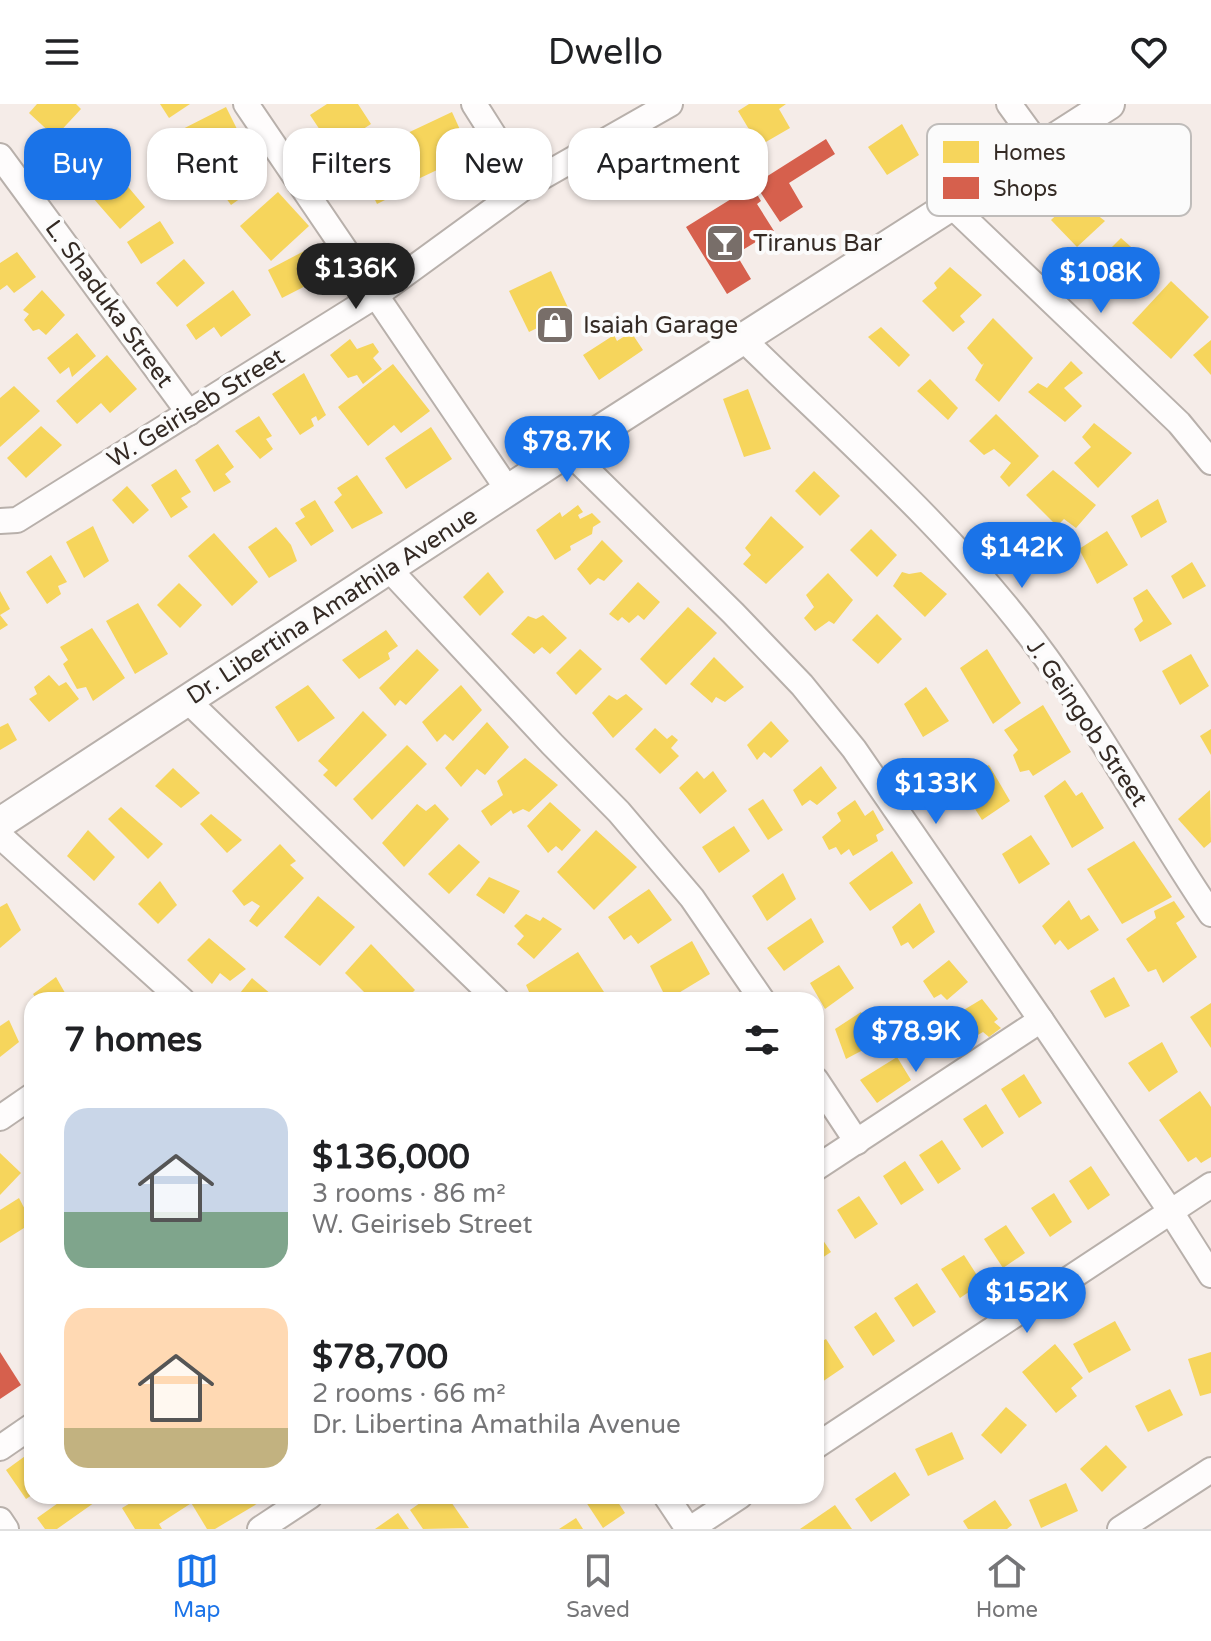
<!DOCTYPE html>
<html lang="en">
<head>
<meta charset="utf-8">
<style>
	:root { --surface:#fff; --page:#f2f2f2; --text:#202124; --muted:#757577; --line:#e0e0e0; --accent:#1a73e8 }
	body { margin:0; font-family:"Varela Round",sans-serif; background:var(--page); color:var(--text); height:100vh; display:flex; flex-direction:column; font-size:30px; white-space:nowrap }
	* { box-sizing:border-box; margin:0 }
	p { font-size:26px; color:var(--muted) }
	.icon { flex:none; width:44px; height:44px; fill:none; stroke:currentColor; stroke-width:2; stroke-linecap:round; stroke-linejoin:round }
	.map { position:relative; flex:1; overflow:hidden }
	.drawer { position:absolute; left:24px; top:888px; width:800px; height:512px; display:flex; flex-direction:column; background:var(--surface); border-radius:24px; box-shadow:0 2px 6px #0004 }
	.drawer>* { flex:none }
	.banner { position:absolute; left:24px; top:24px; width:800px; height:72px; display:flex; gap:16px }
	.price { position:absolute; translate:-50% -68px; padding:0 18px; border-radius:28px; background:var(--accent); color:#fff; font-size:26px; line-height:52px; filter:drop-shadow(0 2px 4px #0008) }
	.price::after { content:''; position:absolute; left:50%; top:48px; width:24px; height:18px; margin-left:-12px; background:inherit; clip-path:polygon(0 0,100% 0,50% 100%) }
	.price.selected { background:#222; color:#fff }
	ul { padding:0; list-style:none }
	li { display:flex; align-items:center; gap:24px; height:200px; padding:0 40px }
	li span { display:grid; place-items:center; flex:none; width:224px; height:160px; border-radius:24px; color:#555 }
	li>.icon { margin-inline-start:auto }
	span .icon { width:96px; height:96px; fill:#fffc; stroke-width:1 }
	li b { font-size:34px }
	h2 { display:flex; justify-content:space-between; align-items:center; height:96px; padding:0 40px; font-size:34px }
	.tag { padding:0 28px; border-radius:24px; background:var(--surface); box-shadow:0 2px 6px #0004; font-size:28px; line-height:72px }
	.tag.selected { background:var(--accent); color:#fff }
	header { display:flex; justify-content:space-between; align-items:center; height:104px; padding:0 40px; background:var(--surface); font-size:36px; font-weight:600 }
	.tabs { display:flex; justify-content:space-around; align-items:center; height:112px; border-top:2px solid var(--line); background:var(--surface); font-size:22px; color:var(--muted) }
	.tabs a { display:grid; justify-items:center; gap:4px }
	.tabs .selected { color:var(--accent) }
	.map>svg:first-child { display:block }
	.homes { fill:#f6d55c }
	.shops { fill:#d6604d }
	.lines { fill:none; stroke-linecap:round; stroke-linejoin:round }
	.minor-casing { stroke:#b8b0ab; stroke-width:28 }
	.tertiary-casing { stroke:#b8b0ab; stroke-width:34 }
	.minor { stroke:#fefcfc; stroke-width:24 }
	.tertiary { stroke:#fefcfc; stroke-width:30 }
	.labels { text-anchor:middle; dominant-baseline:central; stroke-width:8; stroke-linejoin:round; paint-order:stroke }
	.poi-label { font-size:24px; fill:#342a24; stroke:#fbfbfb; text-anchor:start }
	.street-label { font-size:24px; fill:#342a24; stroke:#fbfbfb }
	.key { fill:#fbfbfb; stroke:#bfbcba; stroke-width:2 }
	.key-label { font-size:22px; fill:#342a24 }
</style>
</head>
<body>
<header><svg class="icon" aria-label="menu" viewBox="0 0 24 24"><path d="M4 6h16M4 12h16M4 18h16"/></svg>Dwello<svg class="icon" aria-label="heart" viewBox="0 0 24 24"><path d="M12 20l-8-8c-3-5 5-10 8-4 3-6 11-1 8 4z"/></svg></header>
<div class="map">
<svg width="1211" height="1425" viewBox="0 0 1211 1425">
	<rect width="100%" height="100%" fill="#f5ece8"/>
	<g class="homes">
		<polygon points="37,0 76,0 81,5 55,33 29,9"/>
		<polygon points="160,0 190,0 169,14"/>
		<polygon points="327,0 358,0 371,20 323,51 311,32 320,26 310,11"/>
		<polygon points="749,0 786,0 779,5 790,24 759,42 738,7"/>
		<polygon points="226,3 241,33 207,50 204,43 176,57 165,34"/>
		<polygon points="452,8 471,50 418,75 399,33"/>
		<polygon points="902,20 919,51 887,71 868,43"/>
		<polygon points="84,28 107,54 82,77 58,52"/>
		<polygon points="242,53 261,80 231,101 212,75"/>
		<polygon points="391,62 403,87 377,100 365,75"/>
		<polygon points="119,72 145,103 120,125 93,94"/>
		<polygon points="278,88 309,122 271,157 240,122"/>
		<polygon points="1075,94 1105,117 1077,143 1051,116"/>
		<polygon points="160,117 174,139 141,160 127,138"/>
		<polygon points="1121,134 1158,167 1135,190 1098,157"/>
		<polygon points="308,145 323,173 282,194 268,166"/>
		<polygon points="17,148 36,173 14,189 7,181 0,186 0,159"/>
		<polygon points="184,155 205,179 177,203 156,179"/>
		<polygon points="950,163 982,191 960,212 965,218 953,228 922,197 937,184 934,179"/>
		<polygon points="551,167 570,208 529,228 509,187"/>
		<polygon points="1171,177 1209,213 1171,255 1132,219"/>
		<polygon points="42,186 65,211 46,231 39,225 33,227 24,216 29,210 23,206"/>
		<polygon points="233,186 251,211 221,233 214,223 196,236 186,221"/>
		<polygon points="993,214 1033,254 999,298 975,276 984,259 982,261 967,244"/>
		<polygon points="881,223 910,251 899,263 868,233"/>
		<polygon points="631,228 643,246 599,276 583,251 614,231 617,237"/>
		<polygon points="77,229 96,252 72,273 69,263 60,270 47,254"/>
		<polygon points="350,235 357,245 373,239 379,248 373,254 382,265 363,280 357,271 348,274 330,251"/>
		<polygon points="1211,236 1211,271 1193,251"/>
		<polygon points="107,251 137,285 110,309 101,299 77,320 56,297"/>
		<polygon points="1071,257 1083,269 1064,284 1082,302 1065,318 1028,288 1038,279 1047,284"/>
		<polygon points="393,260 430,307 401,329 394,321 368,342 338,303"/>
		<polygon points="304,269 326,311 318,317 316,312 311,315 314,322 300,331 272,290"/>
		<polygon points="930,275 958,304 948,316 917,287"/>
		<polygon points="14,282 40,307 0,343 0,294"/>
		<polygon points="748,285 771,345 744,353 723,295"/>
		<polygon points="996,310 1039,352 1009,383 1000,373 1011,359 994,345 984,351 969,337"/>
		<polygon points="259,312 272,332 266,335 273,345 260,355 235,327"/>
		<polygon points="1094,319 1132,349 1098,384 1074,359 1091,343 1082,333"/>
		<polygon points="41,322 62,341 26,374 7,354"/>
		<polygon points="431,323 452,355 406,385 385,354"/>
		<polygon points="218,340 234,363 225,370 231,378 214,388 195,356"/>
		<polygon points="176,365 191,388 181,394 188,403 171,414 151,381"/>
		<polygon points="1053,366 1096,401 1076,424 1064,415 1057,422 1026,391"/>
		<polygon points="814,367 840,392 820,412 795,387"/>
		<polygon points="357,371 383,409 352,425 334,398 342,391 337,384"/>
		<polygon points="127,382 149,406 133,420 112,396"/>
		<polygon points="1158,395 1167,418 1141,434 1131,412"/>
		<polygon points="315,396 334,427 311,442 295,419 305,413 300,405"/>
		<polygon points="578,401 583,408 578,411 580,415 592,409 601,418 593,423 592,430 570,442 571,446 555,456 536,426 560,408 562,413"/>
		<polygon points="771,412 804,443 766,480 743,460 751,451 745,444"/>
		<polygon points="93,422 109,457 84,474 66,438"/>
		<polygon points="276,423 291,441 297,457 269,474 248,443"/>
		<polygon points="871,425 897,451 877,473 850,446"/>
		<polygon points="1107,427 1128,461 1097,480 1079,445"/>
		<polygon points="214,429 258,478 232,502 188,452"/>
		<polygon points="602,436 623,457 604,477 598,474 590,481 577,465"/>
		<polygon points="51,451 67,478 58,482 61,490 47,500 26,468"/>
		<polygon points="1192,458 1206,482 1183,495 1171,472"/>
		<polygon points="488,468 504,488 480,512 463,493"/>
		<polygon points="902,468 909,470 921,468 947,490 925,513 893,482"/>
		<polygon points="828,469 853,496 834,520 829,517 815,527 804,514 814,503 806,491"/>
		<polygon points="638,478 660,498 644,516 638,511 629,519 622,513 618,517 609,510"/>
		<polygon points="179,479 202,501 180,524 157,501"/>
		<polygon points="1147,485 1172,520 1140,538 1134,525 1143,517 1133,494"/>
		<polygon points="0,487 10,505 0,511 8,521 0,526"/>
		<polygon points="138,499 168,550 135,570 106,517"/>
		<polygon points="688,503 717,529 666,581 640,555"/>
		<polygon points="877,510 902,535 878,560 852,536"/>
		<polygon points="543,511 567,534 550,550 542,543 534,550 511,530 528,512 536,515"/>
		<polygon points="92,524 125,574 93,597 86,583 77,585 63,560 68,556 60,543"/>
		<polygon points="386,526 398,542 388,549 390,555 359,575 342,556"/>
		<polygon points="417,545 439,566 406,601 400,596 395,602 379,584"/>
		<polygon points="580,545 602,565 576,591 556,569"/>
		<polygon points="987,545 1021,599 993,620 960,564"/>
		<polygon points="1191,550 1209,582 1180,601 1162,567"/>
		<polygon points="714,553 744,583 725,598 716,593 712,599 690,580"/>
		<polygon points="49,571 59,582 66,578 79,595 49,618 29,595 37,590 34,583"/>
		<polygon points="308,581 335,614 298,638 275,603"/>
		<polygon points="461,581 482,606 453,637 445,630 437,638 422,618"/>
		<polygon points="926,583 949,617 923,633 904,600"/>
		<polygon points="626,590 643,605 613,634 592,609 609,591 617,596"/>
		<polygon points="1043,601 1071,648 1033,672 1029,666 1020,668 1013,651 1018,646 1004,626"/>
		<polygon points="363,607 387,631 336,683 323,671 328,666 318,657"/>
		<polygon points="771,617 789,637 771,654 764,648 757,656 747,641"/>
		<polygon points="487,618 509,643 485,671 477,665 461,683 445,664"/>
		<polygon points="8,619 17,636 0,646 0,623"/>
		<polygon points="655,624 667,635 672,631 678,636 671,644 679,652 660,670 635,645"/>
		<polygon points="1211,625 1211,651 1200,632"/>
		<polygon points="407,641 427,660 372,716 353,695"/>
		<polygon points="525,654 558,681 529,708 523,705 513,710 511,706 491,722 481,707 503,691 497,677"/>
		<polygon points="989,661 1010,697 982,716 960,681"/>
		<polygon points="821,662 837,684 817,701 810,696 802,702 793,686"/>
		<polygon points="173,664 200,689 181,704 155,682"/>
		<polygon points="697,667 704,675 713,667 727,687 700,710 679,684"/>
		<polygon points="1065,676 1076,692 1082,688 1104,724 1072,744 1044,692"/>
		<polygon points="1210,686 1211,738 1204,744 1178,715"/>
		<polygon points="763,695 783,726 768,736 748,705"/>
		<polygon points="855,696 865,712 873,706 884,726 876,731 878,737 853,752 849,745 841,751 836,743 829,746 822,733 841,717 837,709"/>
		<polygon points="550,698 581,726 562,747 556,742 548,749 527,722"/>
		<polygon points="417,700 426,707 435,700 449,715 404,763 382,739"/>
		<polygon points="121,703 163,740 148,755 108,715"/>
		<polygon points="211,710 242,736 227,749 200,720"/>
		<polygon points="734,722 750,747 719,769 702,743"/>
		<polygon points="88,726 115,753 94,777 67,752"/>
		<polygon points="596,726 637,763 594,806 557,768"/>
		<polygon points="1031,731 1050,760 1019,780 1002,750"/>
		<polygon points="1134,737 1172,793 1122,820 1087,765"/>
		<polygon points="280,740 296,757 290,761 304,774 257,823 249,817 260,802 252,797 244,802 232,787"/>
		<polygon points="459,740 480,758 449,790 428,770"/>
		<polygon points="892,747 913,779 870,807 849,779"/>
		<polygon points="783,769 796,795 767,817 752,792"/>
		<polygon points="489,773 520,787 504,810 476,791"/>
		<polygon points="160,777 177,801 158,820 138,800"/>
		<polygon points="649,785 672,816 638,840 631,831 624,836 608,813"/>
		<polygon points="318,792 355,823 320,862 284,833"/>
		<polygon points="1069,796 1081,816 1089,811 1099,826 1068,846 1060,836 1055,841 1042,822"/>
		<polygon points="1174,797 1185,813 1176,819 1197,853 1163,879 1156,865 1148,868 1126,835 1156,814 1154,807"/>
		<polygon points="7,799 21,826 0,844 0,803"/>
		<polygon points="920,799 935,828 913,845 908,838 901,842 892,823"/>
		<polygon points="526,810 540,817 543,813 562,825 534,855 517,840 524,832 514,822"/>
		<polygon points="811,814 824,838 784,867 767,844"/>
		<polygon points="209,834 246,865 230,877 220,869 212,880 187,856"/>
		<polygon points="692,837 710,870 667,896 650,862"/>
		<polygon points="371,840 415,886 405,896 372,896 345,869"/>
		<polygon points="578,848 604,888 592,896 548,896 544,889 532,895 526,881"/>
		<polygon points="949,856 968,878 947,896 941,890 934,894 923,877"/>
		<polygon points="839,861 854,884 825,905 810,879"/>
		<polygon points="56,873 69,896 37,896 33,890"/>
		<polygon points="1114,873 1130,902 1105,914 1090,887"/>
		<polygon points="252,874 278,896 238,896 236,894"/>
		<polygon points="982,895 998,915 994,918 1001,924 989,933 983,928 960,941 942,919"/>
		<polygon points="1211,899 1211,944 1190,913"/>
		<polygon points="861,908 878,938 846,955 835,925"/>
		<polygon points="9,916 19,938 0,953 0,922"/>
		<polygon points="1162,938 1178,968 1149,988 1128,959"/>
		<polygon points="897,953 911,976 877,999 860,976"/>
		<polygon points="1024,970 1042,999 1019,1014 1001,985"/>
		<polygon points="1200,987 1211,1003 1211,1053 1201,1059 1196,1053 1188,1058 1159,1016"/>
		<polygon points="986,1000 1004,1029 982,1044 963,1015"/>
		<polygon points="942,1036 961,1065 938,1080 919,1051"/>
		<polygon points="0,1049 21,1069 0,1091"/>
		<polygon points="905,1057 924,1086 901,1101 883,1072"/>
		<polygon points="1091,1062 1110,1091 1088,1106 1069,1077"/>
		<polygon points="1054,1089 1072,1118 1050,1133 1031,1104"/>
		<polygon points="859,1092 878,1120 855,1135 837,1106"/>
		<polygon points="19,1094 32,1119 0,1139 0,1106"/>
		<polygon points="1006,1121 1025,1149 1003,1164 984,1135"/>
		<polygon points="816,1126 831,1148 816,1158"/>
		<polygon points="964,1151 982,1179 960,1194 941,1165"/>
		<polygon points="917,1179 936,1208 913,1223 894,1194"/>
		<polygon points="876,1208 895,1237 873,1252 854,1223"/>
		<polygon points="1115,1217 1131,1246 1089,1269 1073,1240"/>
		<polygon points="826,1235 844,1263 822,1278 816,1269 816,1241"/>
		<polygon points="1055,1240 1083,1274 1071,1284 1077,1292 1056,1309 1022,1268"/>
		<polygon points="1211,1248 1211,1289 1200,1292 1188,1255"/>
		<polygon points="1170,1285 1183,1311 1148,1328 1135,1302"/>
		<polygon points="1006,1303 1027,1321 1001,1350 981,1331"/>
		<polygon points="952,1328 964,1355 928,1372 915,1345"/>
		<polygon points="1106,1341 1127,1363 1102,1388 1080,1365"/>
		<polygon points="32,1347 32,1391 26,1395 6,1366"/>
		<polygon points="895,1368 910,1391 871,1418 855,1395"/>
		<polygon points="1066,1379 1078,1407 1041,1424 1029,1396"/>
		<polygon points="58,1392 96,1392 98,1396 57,1425 45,1425 37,1414 61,1397"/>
		<polygon points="142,1392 186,1392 190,1400 159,1420 162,1425 135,1425 122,1404"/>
		<polygon points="187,1392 263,1392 265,1395 215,1425 207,1425"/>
		<polygon points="430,1392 447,1392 469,1424 423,1425 410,1406"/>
		<polygon points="588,1392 614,1392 625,1409 603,1424 584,1395"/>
		<polygon points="995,1396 1012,1421 1007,1425 968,1425 963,1417"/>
		<polygon points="835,1401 852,1425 800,1425"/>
		<polygon points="398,1409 409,1425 375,1425"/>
		<polygon points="576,1414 583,1425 559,1425"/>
	</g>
	<g class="shops">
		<polygon points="826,35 835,50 789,79 803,103 780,118 755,80"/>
		<polygon points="688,42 701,58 697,61 708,74 690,88 668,59"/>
		<polygon points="752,82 761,97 757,100 774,127 736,150 751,175 727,190 686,123"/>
		<polygon points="0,1248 21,1281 0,1295"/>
	</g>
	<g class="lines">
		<defs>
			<g id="minor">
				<polyline points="246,0 508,386"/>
				<polyline points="474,0 526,82"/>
				<polyline points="1009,0 1041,44"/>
				<polyline points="0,52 189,309"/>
				<polyline points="952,102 1179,319 1211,358"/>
				<path d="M743 235C842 332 949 425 1033 536 1099 623 1150 720 1211 810"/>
				<polyline points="568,347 733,509 802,581 854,645 1041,916 1171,1108 1211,1171"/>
				<polyline points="0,417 17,416 375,192 526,82 670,0"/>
				<polyline points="389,465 552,640 619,708 692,794 762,896"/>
				<polyline points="188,597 497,896"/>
				<polyline points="0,732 182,896"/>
				<polyline points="816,976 857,1038"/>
				<polyline points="0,1014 32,992"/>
				<polyline points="816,1064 1041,916"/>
				<polyline points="816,1342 1211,1081"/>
				<polyline points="0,1344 32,1322"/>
				<polyline points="666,1392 688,1425"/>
				<polyline points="0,1416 6,1425"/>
				<polyline points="260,1425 310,1392"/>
				<polyline points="690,1425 740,1392"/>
				<polyline points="1120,1425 1211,1366"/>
			</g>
			<polyline id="tertiary" points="0,719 568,347 1109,0"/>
		</defs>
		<use href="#minor" class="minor-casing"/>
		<use href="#tertiary" class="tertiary-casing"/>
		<use href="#minor" class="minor"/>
		<use href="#tertiary" class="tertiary"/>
	</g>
	<defs>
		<symbol id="bar-square" viewBox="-11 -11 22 22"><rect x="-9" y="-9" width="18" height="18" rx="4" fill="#786e69" stroke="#fbfbfb"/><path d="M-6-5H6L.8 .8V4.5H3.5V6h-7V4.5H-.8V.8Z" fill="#fff"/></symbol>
		<symbol id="shop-square" viewBox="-11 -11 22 22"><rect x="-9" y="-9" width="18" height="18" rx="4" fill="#786e69" stroke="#fbfbfb"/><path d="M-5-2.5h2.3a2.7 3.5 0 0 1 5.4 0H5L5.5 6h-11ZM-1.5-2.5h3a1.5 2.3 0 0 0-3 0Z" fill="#fff"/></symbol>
	</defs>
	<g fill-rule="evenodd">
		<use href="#bar-square" x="703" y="117" width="44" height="44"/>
		<use href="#shop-square" x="533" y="199" width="44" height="44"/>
	</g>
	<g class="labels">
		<g class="poi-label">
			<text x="753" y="139">Tiranus Bar</text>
			<text x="583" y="221">Isaiah Garage</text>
		</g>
		<g class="street-label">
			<text transform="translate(109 200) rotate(54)">L. Shaduka Street</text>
			<text transform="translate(196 304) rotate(-32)">W. Geiriseb Street</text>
			<text transform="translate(332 502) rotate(-33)">Dr. Libertina Amathila Avenue</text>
			<text transform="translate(1087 619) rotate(56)">J. Geingob Street</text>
		</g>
	</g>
	<rect x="927" y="20" width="264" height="92" rx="12" class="key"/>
	<rect x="943" y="37" width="36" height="22" fill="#f6d55c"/>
	<rect x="943" y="73" width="36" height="22" fill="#d6604d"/>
	<g class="key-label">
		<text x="993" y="56">Homes</text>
		<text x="993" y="92">Shops</text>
	</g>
</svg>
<b class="price selected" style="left:356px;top:207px">$136K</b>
<b class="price" style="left:1101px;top:211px">$108K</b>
<b class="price" style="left:567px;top:380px">$78.7K</b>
<b class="price" style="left:1022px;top:486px">$142K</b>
<b class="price" style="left:936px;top:722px">$133K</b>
<b class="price" style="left:916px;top:970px">$78.9K</b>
<b class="price" style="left:1027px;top:1231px">$152K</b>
<div class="banner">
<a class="tag selected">Buy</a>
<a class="tag">Rent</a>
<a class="tag">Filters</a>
<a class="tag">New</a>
<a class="tag">Apartment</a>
</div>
<section class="drawer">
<h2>7 homes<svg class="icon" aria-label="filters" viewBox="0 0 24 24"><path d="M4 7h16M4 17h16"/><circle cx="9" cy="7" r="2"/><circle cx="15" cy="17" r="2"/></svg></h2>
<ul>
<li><span style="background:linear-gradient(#c9d6e8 65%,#7fa58c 0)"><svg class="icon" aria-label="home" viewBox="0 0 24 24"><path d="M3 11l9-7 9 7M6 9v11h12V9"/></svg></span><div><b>$136,000</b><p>3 rooms · 86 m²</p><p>W. Geiriseb Street</p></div></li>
<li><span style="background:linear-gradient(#ffd9b3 75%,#c2b280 0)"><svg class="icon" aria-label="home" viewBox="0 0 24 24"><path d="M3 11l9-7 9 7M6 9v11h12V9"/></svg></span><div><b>$78,700</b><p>2 rooms · 66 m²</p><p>Dr. Libertina Amathila Avenue</p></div></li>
</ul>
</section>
</div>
<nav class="tabs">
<a class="selected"><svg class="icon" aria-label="map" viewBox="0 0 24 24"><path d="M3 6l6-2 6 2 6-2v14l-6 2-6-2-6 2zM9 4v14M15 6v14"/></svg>Map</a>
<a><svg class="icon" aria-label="saved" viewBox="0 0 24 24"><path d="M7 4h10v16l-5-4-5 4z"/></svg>Saved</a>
<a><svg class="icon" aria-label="home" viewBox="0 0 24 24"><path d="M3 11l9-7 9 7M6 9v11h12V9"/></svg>Home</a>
</nav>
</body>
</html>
